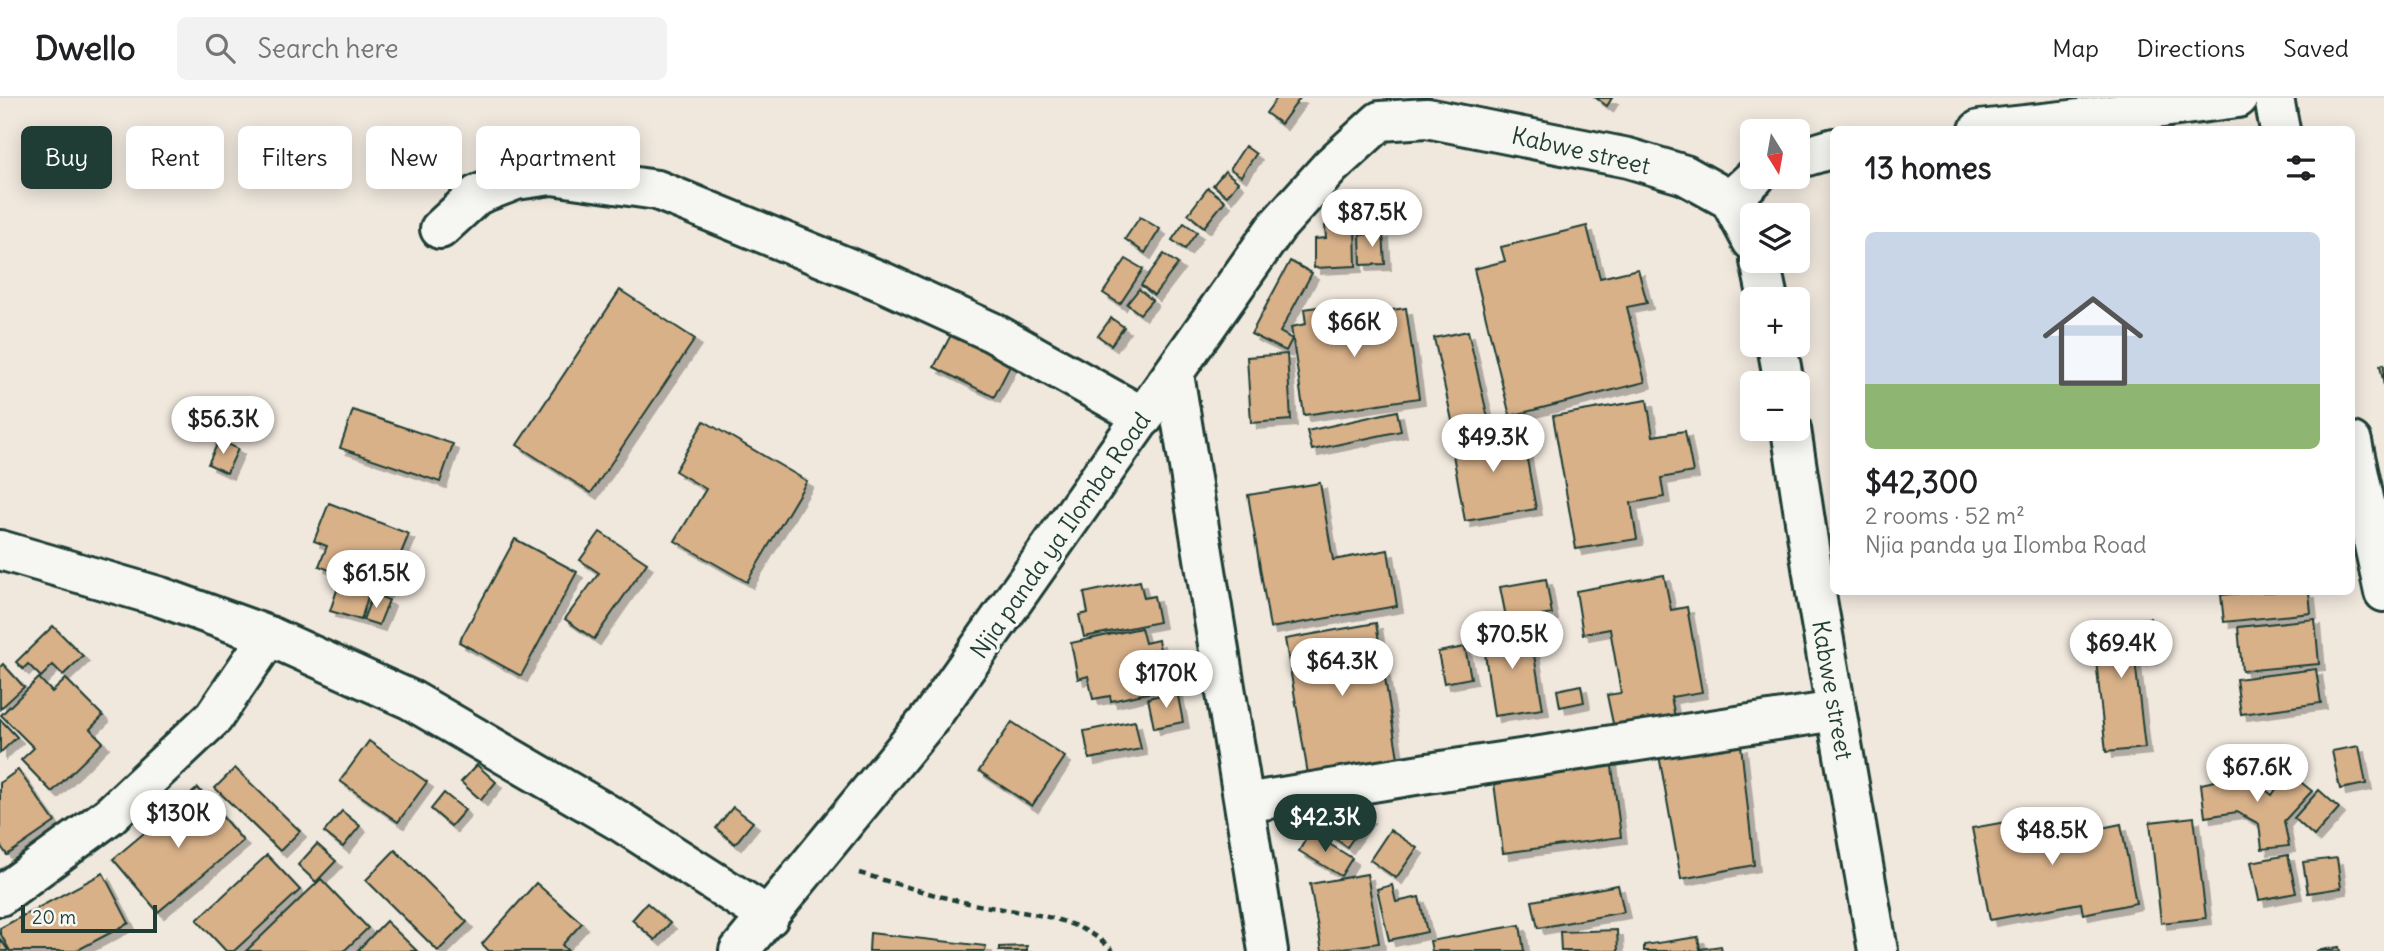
<!DOCTYPE html>
<html lang="en">
<head>
<meta charset="utf-8">
<style>
	:root { --surface:#fff; --page:#f2f2f2; --text:#202124; --muted:#757577; --line:#e0e0e0; --accent:#1f3d34 }
	body { margin:0; font-family:Delius,sans-serif; background:var(--page); color:var(--text); height:100vh; display:flex; flex-direction:column; font-size:26px; white-space:nowrap }
	* { box-sizing:border-box; margin:0 }
	p { font-size:23px; color:var(--muted) }
	.icon { flex:none; width:38px; height:38px; fill:none; stroke:currentColor; stroke-width:2; stroke-linecap:round; stroke-linejoin:round }
	.map { position:relative; flex:1; overflow:hidden }
	.side { position:absolute; left:1830px; top:28px; width:525px; height:469px; display:flex; flex-direction:column; background:var(--surface); border-radius:10px; box-shadow:0 4px 18px #0003 }
	.side>* { flex:none }
	.guide { position:absolute; left:21px; top:28px; width:665px; height:63px; display:flex; gap:14px }
	.needle { width:46px; rotate:169deg }
	.tools { position:absolute; left:1740px; top:21px; display:grid; gap:14px }
	.tools a { display:grid; place-items:center; width:70px; height:70px; border-radius:10px; background:var(--surface); box-shadow:0 4px 18px #0003; font-size:35px }
	.scale { position:absolute; left:21px; bottom:18px; width:136px; box-sizing:border-box; padding-left:7px; border:4px solid #1f3d34; border-top:0; font-size:19px; line-height:24px; white-space:nowrap; color:#1f3d34; -webkit-text-stroke:5px #f6f6f2; paint-order:stroke }
	.price { position:absolute; translate:-50% -60px; padding:0 16px; border-radius:24px; background:#fff; color:#222; font-size:23px; line-height:46px; filter:drop-shadow(0 2px 4px #0008) }
	.price::after { content:''; position:absolute; left:50%; top:42px; width:21px; height:16px; margin-left:-10px; background:inherit; clip-path:polygon(0 0,100% 0,50% 100%) }
	.price.on { background:var(--accent); color:#fff }
	ul { padding:0; list-style:none }
	li { display:grid; align-content:center; gap:14px; height:371px; padding:0 35px }
	li+li { border-top:2px solid var(--line) }
	li span { display:grid; place-items:center; height:217px; border-radius:10px; color:#555 }
	li>.icon { margin-inline-start:auto }
	span .icon { width:126px; height:126px; fill:#fffc; stroke-width:1 }
	li b { font-size:30px }
	h2 { display:flex; justify-content:space-between; align-items:center; height:84px; padding:0 35px; font-size:30px }
	.tag { padding:0 24px; border-radius:10px; background:var(--surface); box-shadow:0 4px 18px #0003; font-size:24px; line-height:63px }
	.tag.on { background:var(--accent); color:#fff }
	header { display:flex; align-items:center; gap:42px; box-sizing:border-box; height:98px; padding:0 35px; background:var(--surface); border-bottom:2px solid var(--line) }
	header strong { font-size:33px }
	nav { display:flex; gap:38px; margin-inline-start:auto; font-size:24px }
	.search { width:490px; height:63px; background:var(--page); display:flex; align-items:center; gap:18px; box-sizing:border-box; padding:0 24px; border-radius:10px; color:var(--muted); font-size:26px }
	.map>svg:first-child { display:block }
	.building { fill:#d8b189; stroke:#1f3d34; stroke-width:2; filter:url(#shadow) }
	.lines { fill:none; stroke-linecap:round; stroke-linejoin:round }
	.minor-casing { stroke:#1f3d34; stroke-width:44 }
	.major-casing { stroke:#1f3d34; stroke-width:44 }
	.path { stroke:#1f3d34; stroke-width:4.5; stroke-dasharray:7 5; stroke-linecap:butt }
	.minor { stroke:#f6f6f2; stroke-width:38 }
	.major { stroke:#f6f6f2; stroke-width:38 }
	.labels { text-anchor:middle; dominant-baseline:central; stroke-width:6; stroke-linejoin:round; paint-order:stroke }
	.street-label { font-size:24px; fill:#1f3d34; stroke:#f6f6f2 }
</style>
</head>
<body>
<header>
<strong>Dwello</strong>
<div class="search"><svg class="icon" aria-label="search" viewBox="0 0 24 24"><circle cx="10" cy="10" r="6"/><path d="M15 15l6 6"/></svg>Search here</div>
<nav><a>Map</a><a>Directions</a><a>Saved</a></nav>
</header>
<div class="map">
<svg width="2384" height="853" viewBox="0 0 2384 853">
	<defs>
		<filter id="shadow"><feDropShadow dx="6" dy="6" stdDeviation="0" flood-color="#0004"/></filter>
	</defs>
	<rect width="100%" height="100%" fill="#f0e8dd"/>
	<filter id="ink" filterUnits="userSpaceOnUse"><feTurbulence type="fractalNoise" baseFrequency=".0143" numOctaves="2"/><feDisplacementMap in="SourceGraphic" scale="14" xChannelSelector="R" yChannelSelector="G"/><feConvolveMatrix kernelMatrix="1 2 1 2 8 2 1 2 1" color-interpolation-filters="sRGB"/></filter>
	<g filter="url(#ink)">
		<g class="building">
			<polygon points="1277,0 1300,0 1281,26 1266,15"/>
			<polygon points="1596,0 1612,0 1607,8"/>
			<polygon points="1245,48 1256,56 1241,78 1230,71"/>
			<polygon points="1225,73 1238,84 1227,98 1213,87"/>
			<polygon points="1208,90 1225,103 1204,129 1188,116"/>
			<polygon points="1140,119 1160,131 1145,155 1125,141"/>
			<polygon points="1184,125 1197,134 1185,151 1172,142"/>
			<polygon points="1355,127 1356,168 1314,170 1314,141 1326,140 1325,128"/>
			<polygon points="1587,128 1600,180 1638,171 1647,205 1627,209 1645,284 1510,318 1474,171 1505,163 1501,149"/>
			<polygon points="1383,135 1385,166 1361,167 1360,137"/>
			<polygon points="1164,156 1178,166 1154,197 1141,187"/>
			<polygon points="1126,161 1143,171 1120,206 1103,195"/>
			<polygon points="1290,163 1312,175 1280,234 1292,241 1286,253 1251,236"/>
			<polygon points="1139,191 1152,202 1140,216 1127,206"/>
			<polygon points="620,192 695,241 591,395 517,347"/>
			<polygon points="1343,205 1346,219 1406,210 1419,300 1304,317 1291,229 1306,226 1304,211"/>
			<polygon points="1111,220 1124,229 1111,247 1098,238"/>
			<polygon points="1468,233 1488,320 1453,327 1434,240"/>
			<polygon points="952,235 1011,266 994,299 934,269"/>
			<polygon points="1287,256 1291,322 1251,325 1247,259"/>
			<polygon points="2384,266 2384,288 2380,267"/>
			<polygon points="1647,302 1653,338 1685,333 1693,374 1661,380 1664,399 1631,405 1637,441 1576,451 1553,318"/>
			<polygon points="353,312 453,346 440,384 340,350"/>
			<polygon points="1397,313 1401,333 1312,352 1307,333"/>
			<polygon points="704,323 807,383 747,484 675,443 706,391 675,373"/>
			<polygon points="1521,328 1536,411 1465,423 1450,340"/>
			<polygon points="219,342 238,351 227,375 208,366"/>
			<polygon points="1320,385 1333,462 1388,452 1397,508 1270,530 1248,397"/>
			<polygon points="329,405 409,436 385,494 319,468 327,448 314,443"/>
			<polygon points="600,434 647,465 594,541 565,521 599,475 580,462"/>
			<polygon points="515,441 577,474 521,578 459,544"/>
			<polygon points="1664,477 1671,512 1687,509 1702,594 1671,599 1676,624 1615,635 1607,597 1621,595 1610,531 1583,536 1576,493"/>
			<polygon points="1546,481 1552,516 1507,524 1500,489"/>
			<polygon points="340,483 370,492 361,522 330,513"/>
			<polygon points="1140,483 1144,500 1154,498 1159,524 1084,539 1079,517 1088,515 1084,495"/>
			<polygon points="2252,494 2309,494 2311,515 2224,524 2221,497"/>
			<polygon points="373,496 389,502 379,527 363,522"/>
			<polygon points="2150,520 2153,560 2135,562 2145,650 2106,654 2092,526"/>
			<polygon points="2315,521 2319,566 2242,573 2238,529"/>
			<polygon points="1376,525 1398,660 1308,676 1285,541"/>
			<polygon points="1529,527 1543,611 1494,618 1482,535"/>
			<polygon points="53,528 83,558 63,577 53,567 41,579 28,566 23,571 16,564"/>
			<polygon points="1141,530 1145,545 1158,542 1166,580 1146,585 1148,595 1111,603 1110,598 1093,601 1088,578 1078,581 1071,545"/>
			<polygon points="1465,549 1471,580 1444,585 1438,554"/>
			<polygon points="3,566 24,589 0,611 0,569"/>
			<polygon points="2316,571 2321,605 2241,616 2236,581"/>
			<polygon points="39,580 52,594 66,581 103,618 90,631 103,644 52,694 21,662 34,650 1,617"/>
			<polygon points="1581,587 1584,604 1560,609 1557,592"/>
			<polygon points="1177,593 1183,624 1154,630 1148,600"/>
			<polygon points="0,621 17,639 0,655"/>
			<polygon points="1135,623 1141,651 1089,661 1084,633"/>
			<polygon points="1012,624 1065,659 1032,708 979,673"/>
			<polygon points="369,643 427,684 398,724 340,683"/>
			<polygon points="1741,647 1754,767 1681,781 1659,657"/>
			<polygon points="2359,648 2366,686 2340,691 2332,653"/>
			<polygon points="1611,661 1621,739 1503,755 1493,677"/>
			<polygon points="477,667 496,684 481,702 461,684"/>
			<polygon points="235,670 300,733 280,753 215,690"/>
			<polygon points="18,672 55,724 7,757 0,747 0,685"/>
			<polygon points="2288,674 2312,693 2284,723 2289,748 2262,751 2259,726 2237,714 2205,719 2201,686 2246,676 2272,697"/>
			<polygon points="198,690 243,743 158,814 113,761"/>
			<polygon points="2319,692 2339,710 2314,738 2294,720"/>
			<polygon points="444,695 465,712 451,728 431,711"/>
			<polygon points="1341,701 1368,719 1347,749 1321,730"/>
			<polygon points="733,709 753,724 735,746 716,730"/>
			<polygon points="342,713 360,728 343,749 324,734"/>
			<polygon points="2062,714 2068,744 2083,741 2082,734 2121,726 2136,805 2083,816 2081,805 1990,822 1972,730"/>
			<polygon points="2194,719 2206,820 2161,825 2150,724"/>
			<polygon points="1390,732 1417,750 1396,780 1370,762"/>
			<polygon points="1310,734 1352,760 1341,778 1299,753"/>
			<polygon points="317,746 336,763 316,784 298,767"/>
			<polygon points="395,752 467,824 438,853 366,782"/>
			<polygon points="267,757 300,792 234,853 226,853 197,822"/>
			<polygon points="2288,757 2296,795 2259,802 2251,764"/>
			<polygon points="2337,760 2341,790 2308,795 2303,764"/>
			<polygon points="103,775 129,825 76,853 10,853 0,835 0,830"/>
			<polygon points="1367,776 1379,845 1322,853 1310,786"/>
			<polygon points="321,781 368,830 344,853 246,853"/>
			<polygon points="536,785 582,825 562,847 568,853 489,853 482,846"/>
			<polygon points="1392,787 1396,804 1419,799 1427,834 1389,842 1377,791"/>
			<polygon points="1618,787 1624,814 1538,830 1532,803"/>
			<polygon points="647,805 670,825 655,842 632,822"/>
			<polygon points="386,823 417,853 357,853"/>
			<polygon points="1520,827 1524,853 1432,853 1430,843"/>
			<polygon points="1617,832 1618,853 1561,853 1560,834"/>
			<polygon points="870,835 986,848 985,853 869,853"/>
			<polygon points="1698,839 1700,851 1721,848 1722,853 1644,853 1644,847"/>
			<polygon points="0,841 8,852 7,853 0,853"/>
			<polygon points="1027,848 1027,853 999,853 999,849"/>
			<polygon points="2339,849 2340,853 2316,853"/>
		</g>
		<g class="lines">
			<defs>
				<g id="minor">
					<polyline points="2274,0 2280,32"/>
					<polyline points="1979,32 2080,21 2238,0"/>
					<polyline points="1797,61 1834,50"/>
					<polyline points="1730,102 1755,79"/>
					<polyline points="440,131 477,97 516,82 552,77 657,92 883,184 992,234 1144,319"/>
					<polyline points="1174,276 1268,853"/>
					<polyline points="2352,344 2384,494"/>
					<polyline points="0,452 161,499 269,538 411,602 621,724 769,819"/>
					<polyline points="1245,705 1415,677 1836,613"/>
					<polyline points="0,798 109,718 214,619 269,538"/>
				</g>
				<g id="major">
					<polyline points="1760,163 1768,201"/>
					<polyline points="1777,247 1784,285"/>
					<polyline points="1791,331 1817,502 1878,853"/>
					<polyline points="739,853 931,619 1277,128 1331,68 1380,23 1427,20 1628,60 1685,77 1730,102 1752,143"/>
				</g>
			</defs>
			<use href="#minor" class="minor-casing"/>
			<use href="#major" class="major-casing"/>
			<path class="path" d="M859 775C895 785 931 797 968 805 1019 816 1075 814 1113 853"/>
			<use href="#minor" class="minor"/>
			<use href="#major" class="major"/>
		</g>
	</g>
	<g class="labels">
		<g class="street-label">
			<text transform="translate(1581 52) rotate(13)">Kabwe street</text>
			<text transform="translate(1060 437) rotate(-55)">Njia panda ya Ilomba Road</text>
			<text transform="translate(1833 592) rotate(80)">Kabwe street</text>
		</g>
	</g>
</svg>
<div class="tools">
<a><svg class="needle" viewBox="-14 -14 28 28"><path d="M0-13l5 13h-10z" fill="#e53935"/><path d="M0 13l5-13h-10z" fill="#757577"/></svg></a>
<a><svg class="icon" aria-label="layers" viewBox="0 0 24 24"><path d="M12 4l9 5-9 5-9-5zM3 14l9 5 9-5"/></svg></a>
<a>+</a>
<a>−</a>
</div>
<div class="scale">20 m</div>
<b class="price" style="left:1372px;top:151px">$87.5K</b>
<b class="price" style="left:1354px;top:261px">$66K</b>
<b class="price" style="left:223px;top:358px">$56.3K</b>
<b class="price" style="left:1493px;top:376px">$49.3K</b>
<b class="price" style="left:376px;top:512px">$61.5K</b>
<b class="price" style="left:1512px;top:573px">$70.5K</b>
<b class="price" style="left:2121px;top:582px">$69.4K</b>
<b class="price" style="left:1342px;top:600px">$64.3K</b>
<b class="price" style="left:1166px;top:612px">$170K</b>
<b class="price" style="left:2257px;top:706px">$67.6K</b>
<b class="price" style="left:178px;top:752px">$130K</b>
<b class="price on" style="left:1325px;top:756px">$42.3K</b>
<b class="price" style="left:2052px;top:769px">$48.5K</b>
<div class="guide">
<a class="tag on">Buy</a>
<a class="tag">Rent</a>
<a class="tag">Filters</a>
<a class="tag">New</a>
<a class="tag">Apartment</a>
</div>
<section class="side">
<h2>13 homes<svg class="icon" aria-label="filters" viewBox="0 0 24 24"><path d="M4 7h16M4 17h16"/><circle cx="9" cy="7" r="2"/><circle cx="15" cy="17" r="2"/></svg></h2>
<ul>
<li><span style="background:linear-gradient(#c9d6e8 70%,#8fb573 0)"><svg class="icon" aria-label="home" viewBox="0 0 24 24"><path d="M3 11l9-7 9 7M6 9v11h12V9"/></svg></span><div><b>$42,300</b><p>2 rooms · 52 m²</p><p>Njia panda ya Ilomba Road</p></div></li>
</ul>
</section>
</div>
</body>
</html>
